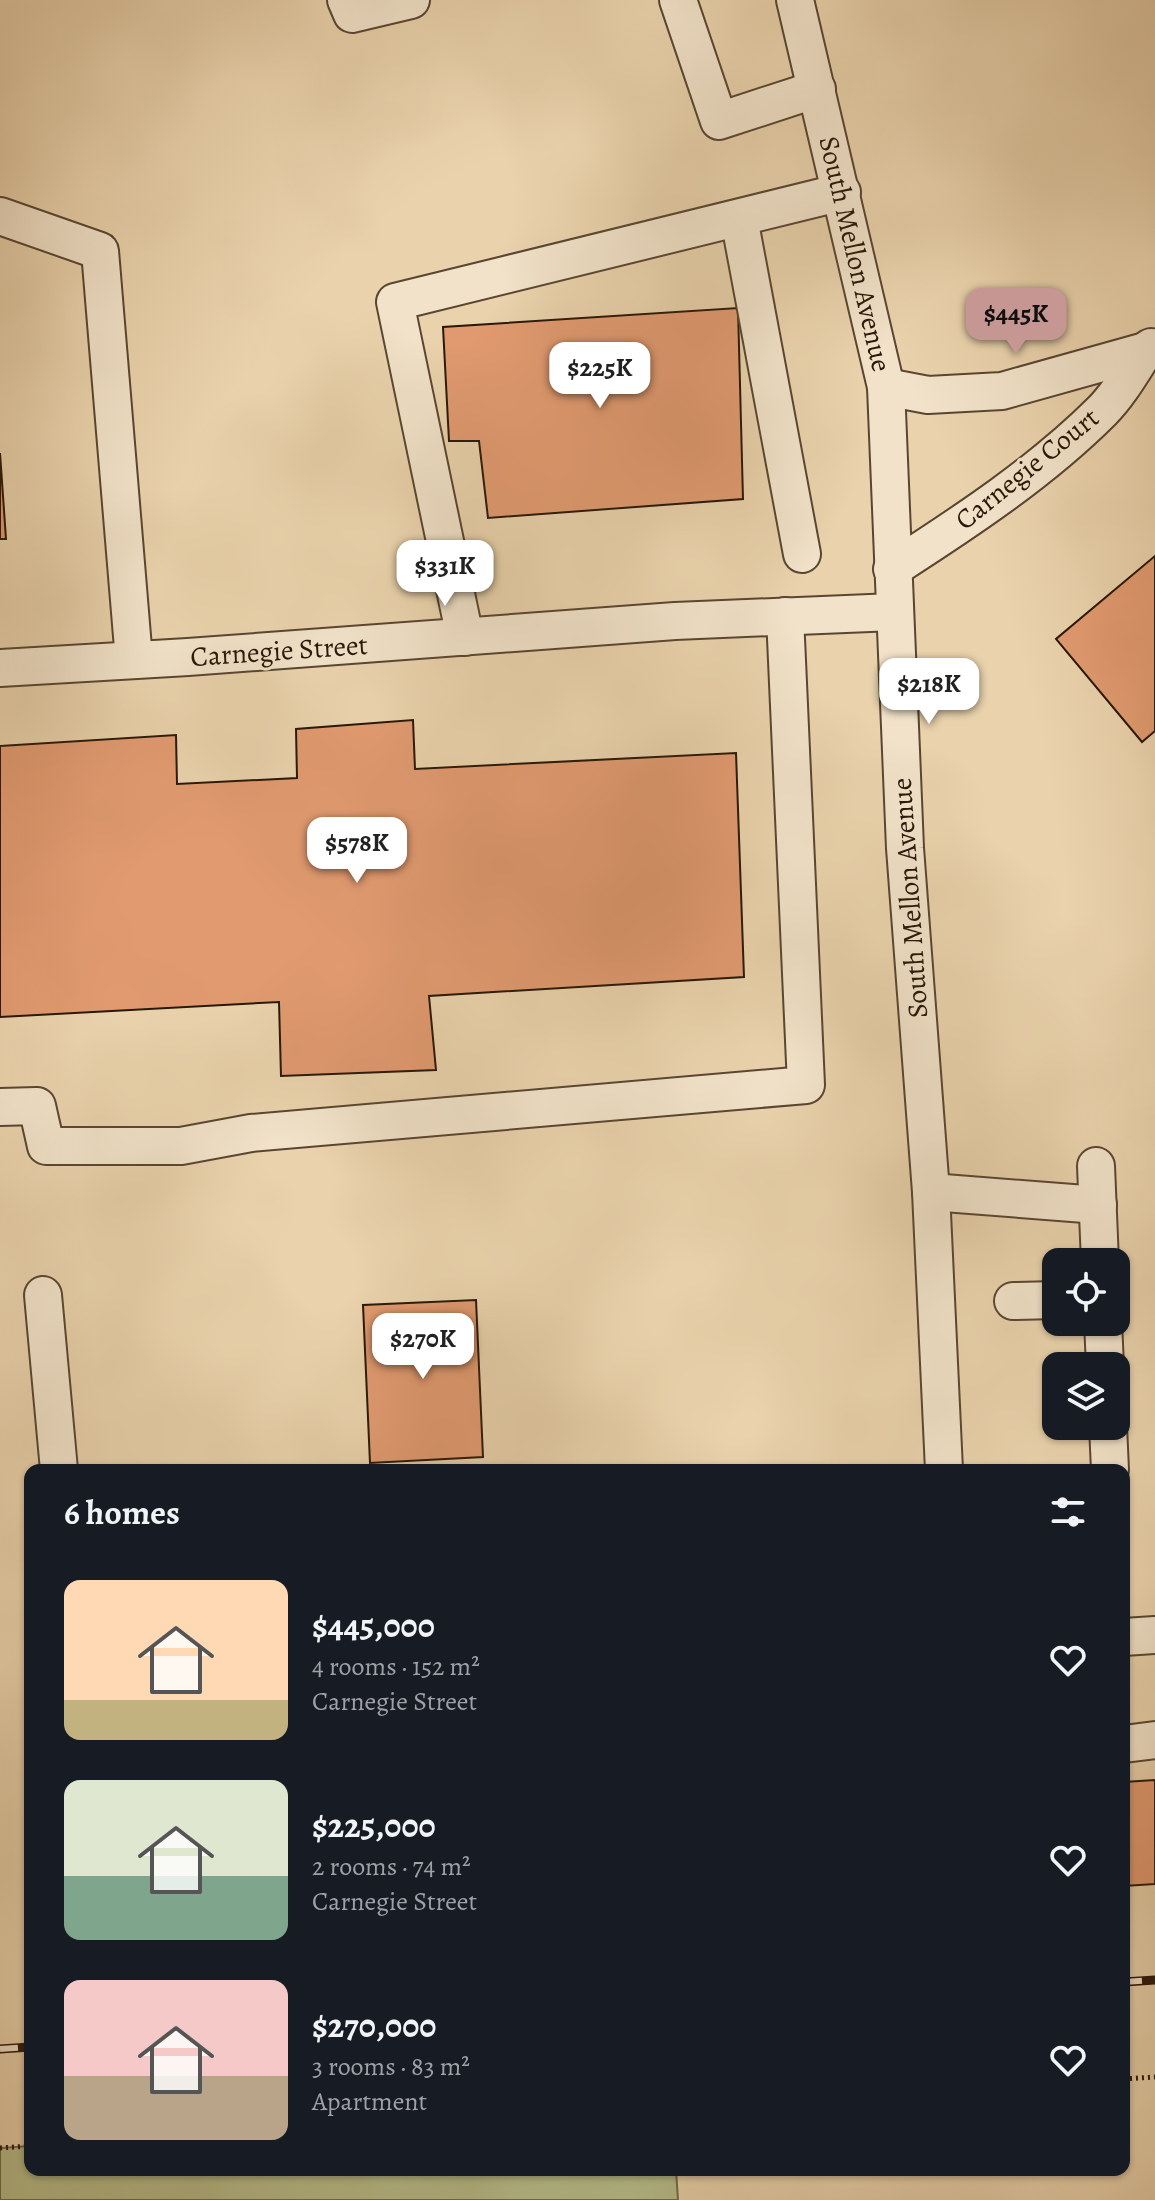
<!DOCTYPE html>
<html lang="en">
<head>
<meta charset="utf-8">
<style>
	:root { --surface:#171b24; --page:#242831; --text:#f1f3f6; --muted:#9ea1a6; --accent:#c59692 }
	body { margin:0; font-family:Alegreya,serif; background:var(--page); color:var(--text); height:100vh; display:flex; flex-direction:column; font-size:30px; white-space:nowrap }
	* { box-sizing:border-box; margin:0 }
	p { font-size:26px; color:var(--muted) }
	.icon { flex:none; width:44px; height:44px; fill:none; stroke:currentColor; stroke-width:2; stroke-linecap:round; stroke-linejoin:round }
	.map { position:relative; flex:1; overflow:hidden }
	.side { position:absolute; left:24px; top:1464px; width:1106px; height:712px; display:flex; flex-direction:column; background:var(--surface); border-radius:16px; box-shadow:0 2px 6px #0004 }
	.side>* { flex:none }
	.fabs { position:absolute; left:1042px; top:1248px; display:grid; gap:16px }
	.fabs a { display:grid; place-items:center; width:88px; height:88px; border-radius:16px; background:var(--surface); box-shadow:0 2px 6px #0004; font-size:40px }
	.price { position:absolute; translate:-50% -68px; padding:0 18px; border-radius:16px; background:#fff; color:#222; font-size:26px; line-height:52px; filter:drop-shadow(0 2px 4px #0008) }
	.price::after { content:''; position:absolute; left:50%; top:48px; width:24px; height:18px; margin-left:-12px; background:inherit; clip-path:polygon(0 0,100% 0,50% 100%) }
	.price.selected { background:var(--accent); color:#111 }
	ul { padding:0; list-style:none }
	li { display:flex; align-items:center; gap:24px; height:200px; padding:0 40px }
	li span { display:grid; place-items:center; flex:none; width:224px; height:160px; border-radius:16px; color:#555 }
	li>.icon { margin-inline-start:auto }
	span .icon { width:96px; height:96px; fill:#fffc; stroke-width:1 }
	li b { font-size:34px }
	h2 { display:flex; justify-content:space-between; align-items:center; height:96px; padding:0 40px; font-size:34px }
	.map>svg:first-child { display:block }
	.green { fill:#b5bc8a; stroke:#6f6a4a; stroke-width:2 }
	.building { fill:#e19a70; stroke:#291809; stroke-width:2 }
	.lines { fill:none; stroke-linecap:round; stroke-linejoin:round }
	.minor-casing { stroke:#594632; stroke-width:40 }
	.path { stroke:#291809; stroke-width:5; stroke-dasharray:2 4; stroke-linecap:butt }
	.minor { stroke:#f1e2c9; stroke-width:36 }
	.rail-casing { stroke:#291809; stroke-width:9 }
	.rail { stroke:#f1e2c9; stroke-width:6; stroke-dasharray:18; stroke-linecap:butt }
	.labels { text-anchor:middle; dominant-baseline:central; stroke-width:6; stroke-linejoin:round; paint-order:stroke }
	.street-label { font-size:28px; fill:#291809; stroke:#f1e2c9 }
</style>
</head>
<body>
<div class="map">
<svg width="1155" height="2200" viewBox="0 0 1155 2200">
	<rect width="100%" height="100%" fill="#e9d2ac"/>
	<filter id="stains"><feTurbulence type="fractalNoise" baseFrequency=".0025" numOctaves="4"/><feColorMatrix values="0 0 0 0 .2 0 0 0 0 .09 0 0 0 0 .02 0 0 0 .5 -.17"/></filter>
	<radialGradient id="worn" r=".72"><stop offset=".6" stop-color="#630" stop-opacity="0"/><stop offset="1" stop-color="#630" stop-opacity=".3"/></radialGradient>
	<polygon class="green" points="30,2146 30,2170 676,2170 678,2200 0,2200 0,2148"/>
	<g class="building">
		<polygon points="738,308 743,499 488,518 479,441 449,441 443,327"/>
		<polygon points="0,453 6,539 0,539"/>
		<polygon points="1155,556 1155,731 1142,742 1056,639"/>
		<polygon points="413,720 415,769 736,753 744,977 429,996 436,1070 281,1076 279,1002 0,1017 0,746 176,735 177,784 297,778 296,729"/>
		<polygon points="476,1300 483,1457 370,1463 363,1305"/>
		<polygon points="1155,1780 1155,1884 1124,1886 1124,1782"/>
	</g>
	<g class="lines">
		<defs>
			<g id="minor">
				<polyline points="346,0 352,14 411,0"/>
				<polyline points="678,0 719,121 817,89"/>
				<polyline points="795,0 886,387 905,848 931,1192 944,1470"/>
				<polyline points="0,216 100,251 134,660"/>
				<polyline points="739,218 802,554"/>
				<polyline points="886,387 928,395 1002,391 1145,351 1151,347"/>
				<path d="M892 569C965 522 1041 472 1102 411 1119 394 1132 371 1145 351"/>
				<polyline points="465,637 395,302 842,192"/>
				<polyline points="0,668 188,657 675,621 894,612"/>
				<polyline points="0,1107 37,1106 46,1146 181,1146 251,1133 806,1085 785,616"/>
				<polyline points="1096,1166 1100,1262"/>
				<polyline points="931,1192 1098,1205"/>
				<polyline points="43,1295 59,1470"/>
				<polyline points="1013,1301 1056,1300"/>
				<polyline points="1103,1322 1105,1366"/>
				<polyline points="1108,1426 1110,1470"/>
				<polyline points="1124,1637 1155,1635"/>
				<polyline points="1124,1744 1155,1740"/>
			</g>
		</defs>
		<use href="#minor" class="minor-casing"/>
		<g class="path">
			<polyline points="1124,2079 1155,2077"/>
			<polyline points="0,2148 30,2146"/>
		</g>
		<use href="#minor" class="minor"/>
		<defs>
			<g id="rail">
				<polyline points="1124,1982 1155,1980"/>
				<polyline points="0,2049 30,2047"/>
			</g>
		</defs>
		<use href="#rail" class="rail-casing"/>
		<use href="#rail" class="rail"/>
	</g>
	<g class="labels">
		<g class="street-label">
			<text transform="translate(855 254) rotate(77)">South Mellon Avenue</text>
			<text transform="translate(1027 469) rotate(-39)">Carnegie Court</text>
			<text transform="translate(279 651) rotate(-4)">Carnegie Street</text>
			<text transform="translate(910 898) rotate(-94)">South Mellon Avenue</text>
		</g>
	</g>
	<rect width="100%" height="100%" filter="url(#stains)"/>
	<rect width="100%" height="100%" fill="url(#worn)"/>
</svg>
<div class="fabs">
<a><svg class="icon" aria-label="locate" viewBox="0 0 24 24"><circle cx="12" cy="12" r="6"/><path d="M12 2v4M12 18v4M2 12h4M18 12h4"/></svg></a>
<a><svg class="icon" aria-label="layers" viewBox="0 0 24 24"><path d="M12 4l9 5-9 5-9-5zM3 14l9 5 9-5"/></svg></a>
</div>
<b class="price selected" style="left:1016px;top:356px">$445K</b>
<b class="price" style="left:600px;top:410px">$225K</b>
<b class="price" style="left:445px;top:608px">$331K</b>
<b class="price" style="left:929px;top:726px">$218K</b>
<b class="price" style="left:357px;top:885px">$578K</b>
<b class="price" style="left:423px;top:1381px">$270K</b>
<section class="side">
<h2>6 homes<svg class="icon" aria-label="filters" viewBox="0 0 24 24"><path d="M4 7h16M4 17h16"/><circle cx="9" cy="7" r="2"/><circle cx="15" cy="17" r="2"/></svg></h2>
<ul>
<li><span style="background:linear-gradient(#ffd9b3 75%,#c2b280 0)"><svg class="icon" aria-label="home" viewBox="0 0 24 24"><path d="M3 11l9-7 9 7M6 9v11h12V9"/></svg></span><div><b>$445,000</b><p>4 rooms · 152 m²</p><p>Carnegie Street</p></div><svg class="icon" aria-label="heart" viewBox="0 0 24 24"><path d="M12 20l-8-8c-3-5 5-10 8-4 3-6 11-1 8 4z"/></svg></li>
<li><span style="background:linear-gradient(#dfe7d0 60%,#7fa58c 0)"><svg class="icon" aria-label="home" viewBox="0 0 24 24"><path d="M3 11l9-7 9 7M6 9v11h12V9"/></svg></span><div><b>$225,000</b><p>2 rooms · 74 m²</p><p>Carnegie Street</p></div><svg class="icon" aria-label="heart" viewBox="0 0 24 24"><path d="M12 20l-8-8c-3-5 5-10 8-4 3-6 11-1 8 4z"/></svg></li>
<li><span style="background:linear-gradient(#f6c9c9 60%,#b9a48a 0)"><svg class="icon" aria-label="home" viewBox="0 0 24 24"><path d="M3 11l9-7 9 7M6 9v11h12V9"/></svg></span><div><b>$270,000</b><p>3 rooms · 83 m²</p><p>Apartment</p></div><svg class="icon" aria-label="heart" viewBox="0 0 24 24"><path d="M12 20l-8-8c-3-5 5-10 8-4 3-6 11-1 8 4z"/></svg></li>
</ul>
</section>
</div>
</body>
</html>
